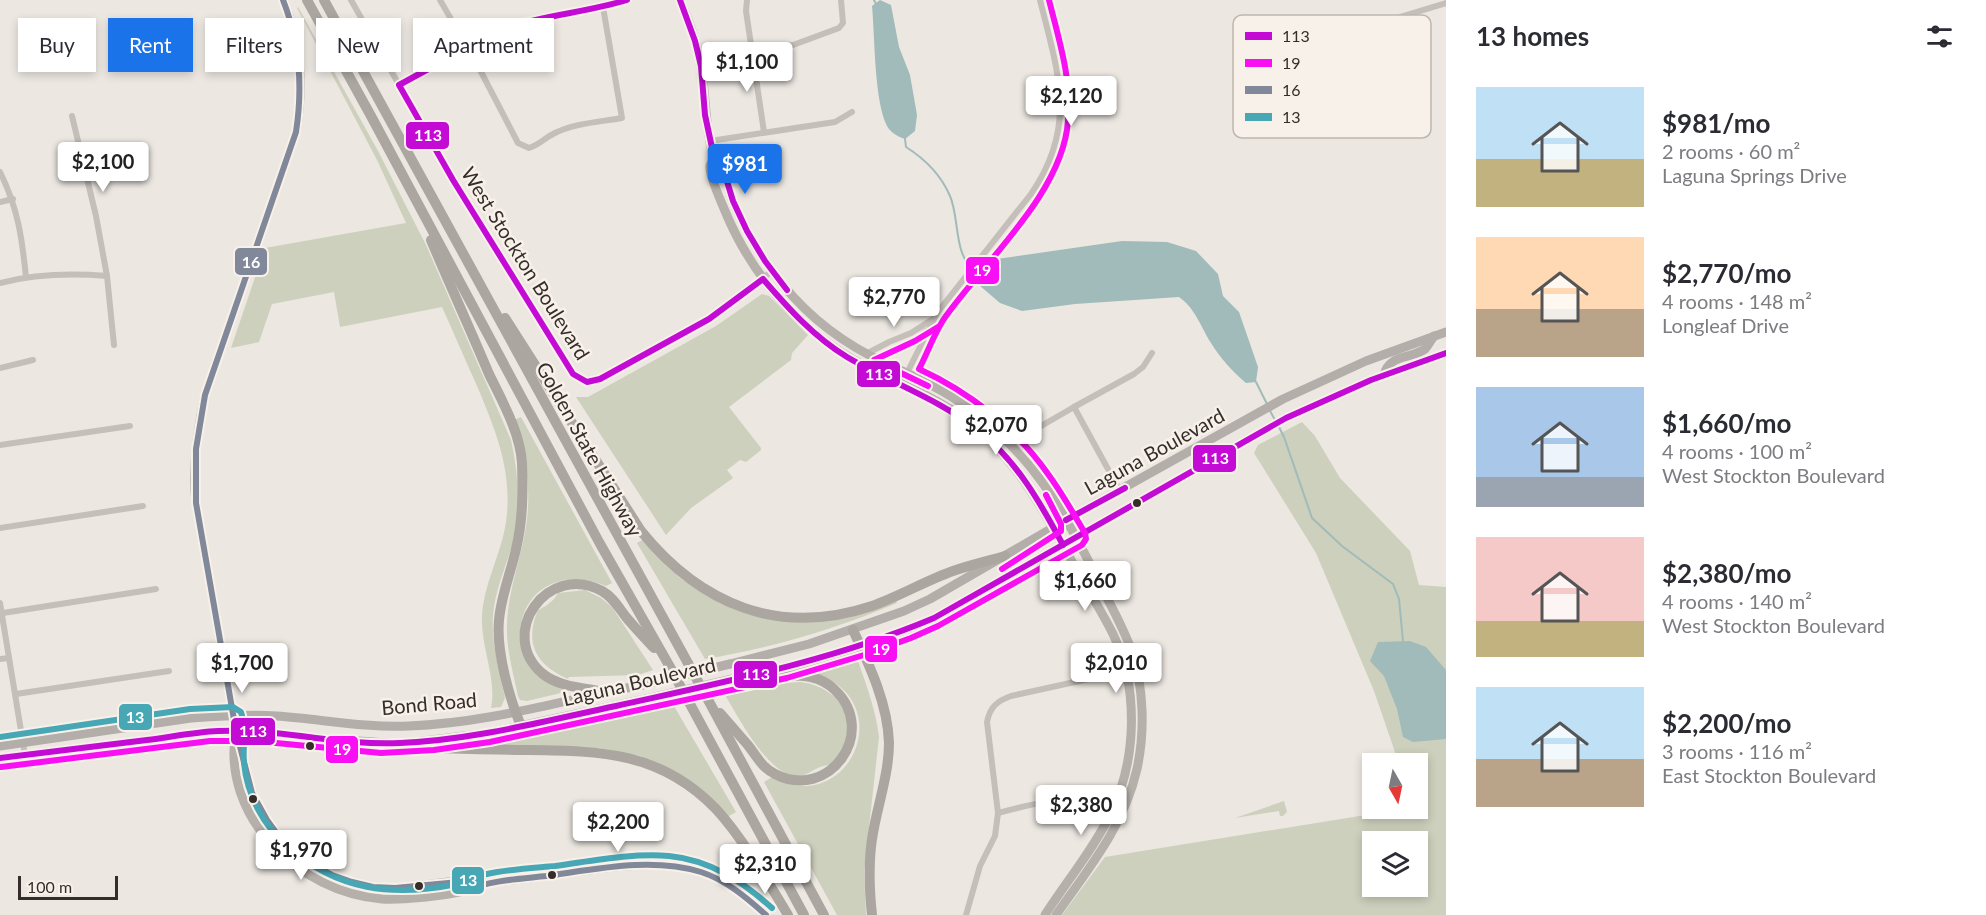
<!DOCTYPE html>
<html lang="en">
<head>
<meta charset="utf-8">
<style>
	:root { --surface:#fff; --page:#f7f7f7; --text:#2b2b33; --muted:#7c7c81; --accent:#1a73e8 }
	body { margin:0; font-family:Lato,sans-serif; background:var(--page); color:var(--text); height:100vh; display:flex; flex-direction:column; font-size:22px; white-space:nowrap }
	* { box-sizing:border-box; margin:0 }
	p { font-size:20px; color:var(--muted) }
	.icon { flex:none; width:33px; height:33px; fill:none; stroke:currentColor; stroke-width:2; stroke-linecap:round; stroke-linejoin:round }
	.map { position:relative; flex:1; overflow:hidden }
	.panel { display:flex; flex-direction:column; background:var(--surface); width:540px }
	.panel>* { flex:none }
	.guide { position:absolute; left:18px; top:18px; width:570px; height:54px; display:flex; gap:12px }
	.needle { width:39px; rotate:171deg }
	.controls { position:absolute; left:1362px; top:753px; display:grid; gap:12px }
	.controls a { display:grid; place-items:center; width:66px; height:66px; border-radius:0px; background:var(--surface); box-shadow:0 3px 9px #0003; font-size:30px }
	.scale { position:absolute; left:18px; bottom:15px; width:100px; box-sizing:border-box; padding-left:6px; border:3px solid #352d29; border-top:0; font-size:16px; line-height:21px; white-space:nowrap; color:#352d29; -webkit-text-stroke:4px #f8f1e9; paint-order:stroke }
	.price { position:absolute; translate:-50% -51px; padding:0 14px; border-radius:6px; background:#fff; color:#222; font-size:20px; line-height:39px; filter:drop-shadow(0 2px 3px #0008) }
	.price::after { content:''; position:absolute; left:50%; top:36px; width:18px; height:14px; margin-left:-9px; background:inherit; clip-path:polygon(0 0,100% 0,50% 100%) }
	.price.active { background:var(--accent); color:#fff }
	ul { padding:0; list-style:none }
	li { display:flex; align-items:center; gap:18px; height:150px; padding:0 30px }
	li span { display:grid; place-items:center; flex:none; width:168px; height:120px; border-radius:0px; color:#555 }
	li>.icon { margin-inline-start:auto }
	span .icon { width:72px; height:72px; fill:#fffc; stroke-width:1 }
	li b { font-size:26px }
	h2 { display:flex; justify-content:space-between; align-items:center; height:72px; padding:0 30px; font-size:26px }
	.tag { padding:0 21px; border-radius:0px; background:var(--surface); box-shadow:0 3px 9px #0003; font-size:21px; line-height:54px }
	.tag.active { background:var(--accent); color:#fff }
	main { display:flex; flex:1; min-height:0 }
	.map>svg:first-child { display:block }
	.green { fill:#cdd0bc; fill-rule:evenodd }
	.water { fill:#a0bbba }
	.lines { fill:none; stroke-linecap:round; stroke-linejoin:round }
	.stream { stroke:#a0bbba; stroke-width:2 }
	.street { stroke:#c5bfba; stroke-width:6 }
	.secondary { stroke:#b6b0ab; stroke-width:9 }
	.primary { stroke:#b3aea9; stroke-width:9 }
	.highway { stroke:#aba6a0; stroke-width:10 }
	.primary-bridge { stroke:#b3aea9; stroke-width:9 }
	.bus-1-casing { stroke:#f8f1e9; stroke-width:10 }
	.bus-2-casing { stroke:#f8f1e9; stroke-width:10 }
	.bus-3-casing { stroke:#f8f1e9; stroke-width:10 }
	.bus-4-casing { stroke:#f8f1e9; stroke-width:10 }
	.bus-1 { stroke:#c40bd5; stroke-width:6 }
	.bus-2 { stroke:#f80ff3; stroke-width:6 }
	.bus-3 { stroke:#818899; stroke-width:6 }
	.bus-4 { stroke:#47a7b4; stroke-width:6 }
	.bus-dot { fill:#352d29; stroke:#f8f1e9; stroke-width:2 }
	.labels { text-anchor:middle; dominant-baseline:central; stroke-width:5; stroke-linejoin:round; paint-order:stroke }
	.street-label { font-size:20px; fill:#352d29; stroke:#f8f1e9 }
	.key { fill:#f8f1e9; stroke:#beb6af; stroke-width:1.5 }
	.key-label { font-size:16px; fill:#352d29 }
	.line-badge { stroke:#f8f1e9; stroke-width:2 }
	.badge-label { font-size:16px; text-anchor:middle; font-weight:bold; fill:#fff }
</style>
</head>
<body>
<main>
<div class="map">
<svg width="1446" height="915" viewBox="0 0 1446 915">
	<rect width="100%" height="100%" fill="#ece7e1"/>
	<g class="green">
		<path d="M298 7 378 151 426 245 511 440C519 476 521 510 512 545 506 566 497 586 494 607 489 638 499 668 505 698L501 707 491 708C497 679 481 648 482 618 483 585 501 555 506 522 513 472 496 431 477 386 465 360 454 333 442 307L340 327 334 292 272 304 259 342 231 348 265 248 406 223 377 160 297 8Z"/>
		<polygon points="762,294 769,296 808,335 792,353 791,360 729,407 761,448 761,450 746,462 740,460 727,470 733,478 691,508 666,535 576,397 588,397 716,326"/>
		<path d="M521 417 612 583 606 586C573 571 533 580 522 619 519 630 521 641 523 651L565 688V692L527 701 520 700 518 696C513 672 506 648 507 624 508 595 518 566 524 538 533 492 527 464 514 420Z"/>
		<path d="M1302 422 1315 436 1340 478 1410 551 1419 585 1446 587V915H1062L1105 857 1403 809 1418 808V764L1396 763 1395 752 1374 691 1316 553 1254 453 1258 445ZM1372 842H1418V886H1372Z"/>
		<path d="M644 539 662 561 680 578 705 595 736 610 795 622 896 600 897 603C836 629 771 648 705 659L637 543Z"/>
		<path d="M585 590 601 598 612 607 653 670 638 675 569 677 568 679C536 665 524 643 538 610 545 607 555 600 558 593Z"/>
		<path d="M851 659 858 661C867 687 876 711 879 737L864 872 866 915H837L764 782 772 777C848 819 901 702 816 674L817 670Z"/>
		<path d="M800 682C828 685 854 706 846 737 845 741 845 747 843 751 840 756 834 761 830 765 818 765 810 774 800 776 769 780 736 712 722 690L736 686Z"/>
		<polygon points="671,701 736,812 727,817 640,756 598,748 479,745 479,743"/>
		<polygon points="1284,801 1287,812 1283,816 1280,816 1279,811 1235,818"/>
	</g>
	<g class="water">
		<path d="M880 0 891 5 899 47 910 75 917 115 915 131 905 139C898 137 890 132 887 126 874 100 875 37 872 6Z"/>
		<path d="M1122 241 1167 242 1196 251 1218 274 1223 296 1239 312 1258 367 1256 382 1246 383C1233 372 1220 358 1211 343 1201 327 1195 308 1179 297L1075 304 1022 311 1000 303 979 285 975 271 997 259Z"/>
		<polygon points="1410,641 1426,647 1446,670 1446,739 1413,742 1403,737 1397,709 1384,676 1370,661 1378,642"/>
	</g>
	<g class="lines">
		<g class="stream">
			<polyline points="874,0 876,4"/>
			<path d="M905 139 906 147C925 159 941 175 950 196 960 219 953 255 975 271"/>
			<polyline points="1256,382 1267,404"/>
			<polyline points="1269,409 1275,420"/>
			<polyline points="1278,425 1284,437 1312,518 1342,546 1393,584 1399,599 1403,641"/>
		</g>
		<g class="street">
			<path d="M351 0 453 180 570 370C578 381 588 383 600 379L709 319 724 309 772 271"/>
			<path d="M440 0 478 66 518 143 529 148C539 145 545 138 553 134 574 123 600 122 622 118L603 7"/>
			<polyline points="747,0 746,11 764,132"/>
			<polyline points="1326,46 1370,26 1446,3"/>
			<polyline points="753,51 793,45 839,28 843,23 841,0"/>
			<path d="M399 85 500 30C541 12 586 15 627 0"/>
			<polyline points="72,116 96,216 107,276 114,345"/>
			<polyline points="710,141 835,122 852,112"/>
			<path d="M0 172C18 208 22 238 26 277"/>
			<polyline points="0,202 13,199"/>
			<path d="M0 283C35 274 71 273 107 276"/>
			<polyline points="866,354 889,342 911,333 933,319"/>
			<polyline points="874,358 915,340 926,331"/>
			<polyline points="0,368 33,360"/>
			<path d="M907 373 937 313 1031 194C1078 126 1058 73 1040 0"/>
			<polyline points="1074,407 1134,374 1143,367 1152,353"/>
			<polyline points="1010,444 1074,407 1120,491"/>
			<polyline points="0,445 130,426"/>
			<polyline points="0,528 143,506"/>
			<polyline points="0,603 25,755"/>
			<polyline points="3,613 156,589"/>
			<polyline points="0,659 9,658"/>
			<polyline points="16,694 169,671"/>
			<path d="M1112 817C1101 812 1089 806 1077 803 1051 797 1023 807 998 813L987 722C990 707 997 701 1011 696L1125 671"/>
			<polyline points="966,915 980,866 995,836 998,813"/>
		</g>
		<g class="secondary">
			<path d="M283 0C301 41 304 88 296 132L205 395C197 431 192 466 196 503L236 731C245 754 245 779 256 801 281 855 336 889 395 888 426 887 450 877 482 884"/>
			<path d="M680 0C689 21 697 42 701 64 705 90 705 116 710 142 711 147 712 154 715 158 719 165 718 159 722 167 727 176 728 188 732 199 745 230 762 259 783 285 810 318 846 345 885 363 912 376 939 387 964 405 1030 452 1061 505 1096 576 1108 601 1123 626 1132 652 1144 688 1145 732 1137 769 1124 826 1089 868 1056 915"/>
			<path d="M714 157C713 160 711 163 710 166 709 176 721 201 725 211 752 276 800 332 863 365 894 381 927 393 956 413 1012 452 1036 497 1068 554 1082 581 1099 606 1113 634 1139 688 1137 761 1110 815 1093 850 1066 882 1045 915"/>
			<path d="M236 731C220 817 300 893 382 899 402 900 445 896 464 891 475 888 484 883 495 882 529 878 562 874 596 869 670 860 710 860 766 915"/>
		</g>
		<g class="primary">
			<path d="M1384 375C1389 354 1411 359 1425 349 1428 346 1431 340 1434 336"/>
			<polyline points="730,664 809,644 904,611 930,599 1075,515 1283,399 1366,361 1446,332"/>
			<path d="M766 673C824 662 881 642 934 618L1286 418 1371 380 1446 353"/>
			<polyline points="407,743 488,733 646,699"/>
			<path d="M0 746 191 718C219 716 249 714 277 716 321 719 364 728 409 726 488 723 564 700 642 685"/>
			<polyline points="0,758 219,731 387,743"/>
		</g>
		<g class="highway">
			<polyline points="307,0 371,116 599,542 670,667 804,915"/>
			<polyline points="324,0 706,696 824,915"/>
			<path d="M431 240C450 285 470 329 489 374 502 401 520 432 522 463 523 492 523 520 516 549 511 572 501 596 499 620 496 651 509 697 521 726"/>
			<path d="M505 318 641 531C701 605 779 637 872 606 900 596 925 581 953 571 970 565 988 561 1005 556"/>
			<path d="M853 630C869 664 888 704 889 743 889 773 878 804 873 833 868 860 869 887 872 915"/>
			<path d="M604 692C585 688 559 687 543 674 496 635 547 561 602 591 613 597 619 608 626 617 635 628 645 638 654 648"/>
			<path d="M720 713C729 723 738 734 747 744 756 755 762 768 775 774 829 802 879 732 835 690 829 684 820 679 811 677 788 673 761 677 737 678"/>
			<path d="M381 744C428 749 475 749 522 750 598 751 659 750 716 809 742 837 768 882 788 915"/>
		</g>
		<g class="primary-bridge">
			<polyline points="642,685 730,664"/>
			<polyline points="646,699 737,678"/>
		</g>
		<defs>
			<g id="bus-1">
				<path d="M627 0C585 13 541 15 500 30L399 85 453 180 573 374 587 382 600 379 709 319 763 279C788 308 814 337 847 357 891 383 939 399 979 431 1017 461 1041 504 1063 545"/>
				<polyline points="680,0 695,41 701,66 705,115 714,157 722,165 733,201 747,231 765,261 787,290"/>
				<polyline points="1066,520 1125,488"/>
				<path d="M0 758C49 752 98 746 147 740 171 737 195 732 218 731 278 728 339 746 400 743 473 740 545 721 616 706 724 682 832 661 934 618L1286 418 1371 380 1446 353"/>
			</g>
			<g id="bus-2">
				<polyline points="928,386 874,360 915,341 938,327"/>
				<polyline points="1002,569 1061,531 1061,524 1046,495"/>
				<path d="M1 767 210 741H255L381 753 434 750 490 742 787 678 864 655 911 638 938 626 1082 545 1086 539 1085 533C1073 513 1062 493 1048 474 1016 428 969 392 919 369 928 352 935 331 946 316 986 260 1063 192 1068 121 1072 80 1059 40 1049 0"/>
			</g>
			<g id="bus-3">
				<path d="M283 0C300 43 303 86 296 132L205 395 196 449V503L236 731 252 793 267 820 280 838 295 853 313 865 332 875 352 882 373 887 395 888 459 882 482 884"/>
				<path d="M465 891C491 880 519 879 546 876 597 869 651 857 701 872 726 880 747 898 766 915"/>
			</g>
			<g id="bus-4">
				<path d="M245 731C244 742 243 753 244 763 247 795 263 825 287 846 337 891 393 897 457 884 467 881 477 876 487 874 510 869 533 868 555 866 592 861 631 853 669 856 710 860 742 881 772 908"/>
				<polyline points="0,737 190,709 233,707 241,712 249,740"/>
			</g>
		</defs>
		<use href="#bus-1" class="bus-1-casing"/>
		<use href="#bus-2" class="bus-2-casing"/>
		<use href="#bus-3" class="bus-3-casing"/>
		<use href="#bus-4" class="bus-4-casing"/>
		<use href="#bus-1" class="bus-1"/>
		<use href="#bus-2" class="bus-2"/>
		<use href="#bus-3" class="bus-3"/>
		<use href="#bus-4" class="bus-4"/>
	</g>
	<g class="bus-dot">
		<circle cx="1137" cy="503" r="5"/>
		<circle cx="310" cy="746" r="5"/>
		<circle cx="253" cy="799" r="5"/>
		<circle cx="552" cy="875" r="5"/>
		<circle cx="419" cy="886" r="5"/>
	</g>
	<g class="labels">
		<g class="street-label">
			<text transform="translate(526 263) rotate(58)">West Stockton Boulevard</text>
			<text transform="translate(590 449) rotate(61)">Golden State Highway</text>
			<text transform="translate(1154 451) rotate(-29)">Laguna Boulevard</text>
			<text transform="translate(639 681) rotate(-13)">Laguna Boulevard</text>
			<text transform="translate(429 703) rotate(-5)">Bond Road</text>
		</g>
	</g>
	<rect x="1233" y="15" width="198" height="123" rx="9" class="key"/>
	<rect x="1245" y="32" width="27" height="8" fill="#c40bd5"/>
	<rect x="1245" y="59" width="27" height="8" fill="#f80ff3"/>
	<rect x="1245" y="86" width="27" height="8" fill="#818899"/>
	<rect x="1245" y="113" width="27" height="8" fill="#47a7b4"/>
	<g class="key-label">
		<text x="1282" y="42">113</text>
		<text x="1282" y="69">19</text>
		<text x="1282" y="96">16</text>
		<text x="1282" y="123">13</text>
	</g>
	<g class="line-badge">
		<rect x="405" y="121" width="45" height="29" rx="6" fill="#c40bd5"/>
		<rect x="234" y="247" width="34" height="29" rx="6" fill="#818899"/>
		<rect x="965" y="256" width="35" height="29" rx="6" fill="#f80ff3"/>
		<rect x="856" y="360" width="45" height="28" rx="6" fill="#c40bd5"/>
		<rect x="1192" y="444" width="45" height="29" rx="6" fill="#c40bd5"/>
		<rect x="864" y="635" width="34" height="28" rx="6" fill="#f80ff3"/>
		<rect x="733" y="660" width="45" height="29" rx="6" fill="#c40bd5"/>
		<rect x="118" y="703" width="35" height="28" rx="6" fill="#47a7b4"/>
		<rect x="230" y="717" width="46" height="29" rx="6" fill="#c40bd5"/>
		<rect x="325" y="735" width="34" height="29" rx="6" fill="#f80ff3"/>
		<rect x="451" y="866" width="34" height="29" rx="6" fill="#47a7b4"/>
	</g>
	<g class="badge-label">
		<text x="428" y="141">113</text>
		<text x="251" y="268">16</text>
		<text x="982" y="276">19</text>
		<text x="879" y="380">113</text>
		<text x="1215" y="464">113</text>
		<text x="881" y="655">19</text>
		<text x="756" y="680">113</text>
		<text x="135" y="723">13</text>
		<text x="253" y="737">113</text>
		<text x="342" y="755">19</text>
		<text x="468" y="886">13</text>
	</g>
</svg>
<div class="controls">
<a><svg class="needle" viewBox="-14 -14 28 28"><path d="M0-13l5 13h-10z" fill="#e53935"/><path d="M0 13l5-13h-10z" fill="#7c7c81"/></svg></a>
<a><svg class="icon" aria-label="layers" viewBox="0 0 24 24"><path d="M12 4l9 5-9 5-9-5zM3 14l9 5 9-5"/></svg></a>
</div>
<div class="scale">100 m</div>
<b class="price" style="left:747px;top:93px">$1,100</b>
<b class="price" style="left:1071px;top:127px">$2,120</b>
<b class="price" style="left:103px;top:193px">$2,100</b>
<b class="price active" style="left:745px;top:195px">$981</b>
<b class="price" style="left:894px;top:328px">$2,770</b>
<b class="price" style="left:996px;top:456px">$2,070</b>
<b class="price" style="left:1085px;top:612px">$1,660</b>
<b class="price" style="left:242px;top:694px">$1,700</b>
<b class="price" style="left:1116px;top:694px">$2,010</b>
<b class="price" style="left:1081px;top:836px">$2,380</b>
<b class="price" style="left:618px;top:853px">$2,200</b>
<b class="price" style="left:301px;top:881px">$1,970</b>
<b class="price" style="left:765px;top:895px">$2,310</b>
<div class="guide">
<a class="tag">Buy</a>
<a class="tag active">Rent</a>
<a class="tag">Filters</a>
<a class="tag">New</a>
<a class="tag">Apartment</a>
</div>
</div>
<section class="panel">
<h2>13 homes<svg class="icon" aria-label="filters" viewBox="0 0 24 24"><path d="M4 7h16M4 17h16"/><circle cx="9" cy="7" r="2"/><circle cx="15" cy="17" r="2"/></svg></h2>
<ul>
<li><span style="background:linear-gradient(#bfe0f5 60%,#c2b280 0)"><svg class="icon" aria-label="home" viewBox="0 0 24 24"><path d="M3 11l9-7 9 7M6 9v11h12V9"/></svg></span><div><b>$981/mo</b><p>2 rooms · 60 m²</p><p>Laguna Springs Drive</p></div></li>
<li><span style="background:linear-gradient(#ffd9b3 60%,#b9a48a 0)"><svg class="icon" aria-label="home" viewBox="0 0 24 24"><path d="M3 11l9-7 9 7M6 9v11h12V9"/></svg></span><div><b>$2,770/mo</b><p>4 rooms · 148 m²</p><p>Longleaf Drive</p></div></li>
<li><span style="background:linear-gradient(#a9c7e8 75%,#9aa5b1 0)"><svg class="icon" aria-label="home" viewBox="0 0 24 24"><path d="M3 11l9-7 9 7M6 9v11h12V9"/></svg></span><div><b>$1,660/mo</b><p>4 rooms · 100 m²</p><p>West Stockton Boulevard</p></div></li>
<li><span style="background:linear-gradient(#f6c9c9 70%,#c2b280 0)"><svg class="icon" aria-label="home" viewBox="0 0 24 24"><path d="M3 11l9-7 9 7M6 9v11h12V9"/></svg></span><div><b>$2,380/mo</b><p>4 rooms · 140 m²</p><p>West Stockton Boulevard</p></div></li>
<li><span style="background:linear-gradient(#bfe0f5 60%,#b9a48a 0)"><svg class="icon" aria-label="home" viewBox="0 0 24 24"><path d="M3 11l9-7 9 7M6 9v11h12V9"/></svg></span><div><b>$2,200/mo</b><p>3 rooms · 116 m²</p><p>East Stockton Boulevard</p></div></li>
</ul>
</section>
</main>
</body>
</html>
